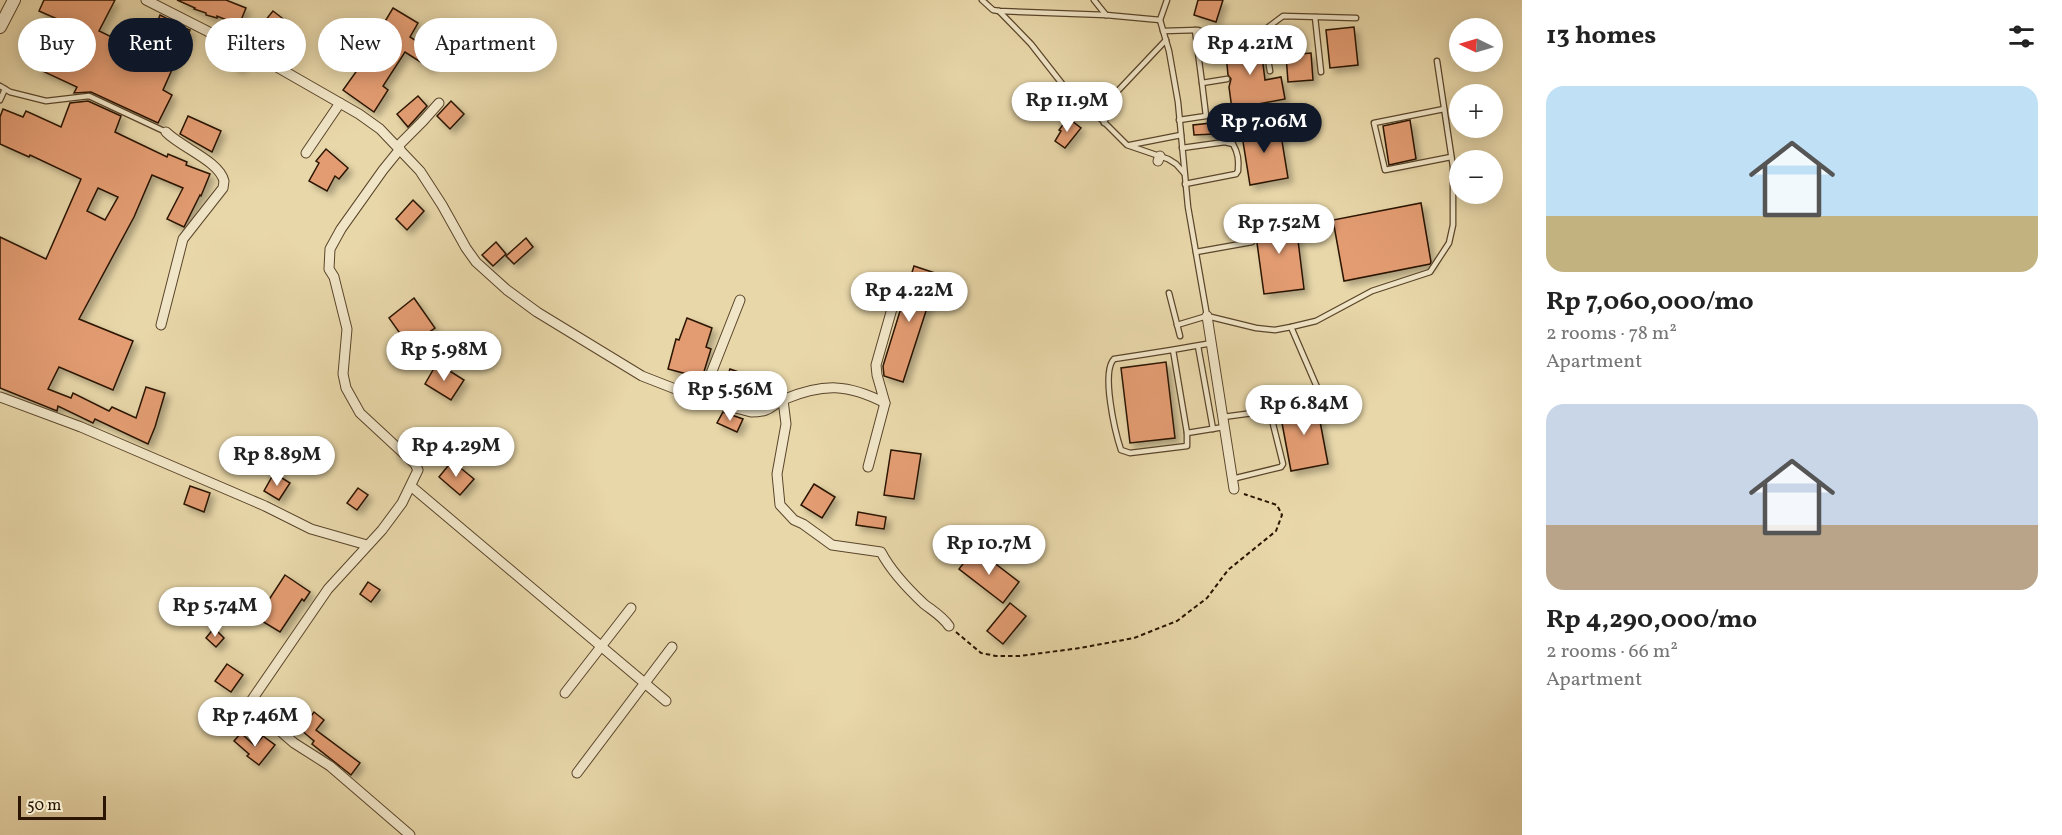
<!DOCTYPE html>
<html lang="en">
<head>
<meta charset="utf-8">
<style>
	:root { --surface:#fff; --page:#f6f6f6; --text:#222; --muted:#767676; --accent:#111827 }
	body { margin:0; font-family:Vollkorn,serif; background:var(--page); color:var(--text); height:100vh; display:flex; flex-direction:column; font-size:22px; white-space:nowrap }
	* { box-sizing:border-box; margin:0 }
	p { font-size:20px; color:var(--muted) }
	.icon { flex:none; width:33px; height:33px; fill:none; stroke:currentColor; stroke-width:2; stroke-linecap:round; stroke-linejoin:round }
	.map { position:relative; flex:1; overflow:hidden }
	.details { display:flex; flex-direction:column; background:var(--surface); width:540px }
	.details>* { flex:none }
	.banner { position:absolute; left:18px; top:18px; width:570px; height:54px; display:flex; gap:12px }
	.needle { width:39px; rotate:275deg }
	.buttons { position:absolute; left:1449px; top:18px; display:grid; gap:12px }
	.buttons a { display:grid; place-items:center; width:54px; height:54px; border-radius:50%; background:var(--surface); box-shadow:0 3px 15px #0003; font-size:30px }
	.scale { position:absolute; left:18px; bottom:15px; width:88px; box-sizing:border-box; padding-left:6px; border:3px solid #2b1400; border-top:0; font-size:16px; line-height:21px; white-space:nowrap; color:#2b1400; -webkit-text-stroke:4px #f0e5c7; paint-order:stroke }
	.price { position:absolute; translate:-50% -51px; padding:0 14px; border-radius:21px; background:#fff; color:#222; font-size:20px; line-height:39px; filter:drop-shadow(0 2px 3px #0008) }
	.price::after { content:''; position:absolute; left:50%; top:36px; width:18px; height:14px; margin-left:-9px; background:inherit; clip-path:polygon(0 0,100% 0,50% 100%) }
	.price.active { background:var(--accent); color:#fff }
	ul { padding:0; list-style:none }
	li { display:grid; align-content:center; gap:12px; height:318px; padding:0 24px }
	li span { display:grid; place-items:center; height:186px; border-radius:18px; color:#555 }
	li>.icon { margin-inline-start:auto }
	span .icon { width:108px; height:108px; fill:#fffc; stroke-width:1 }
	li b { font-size:26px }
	h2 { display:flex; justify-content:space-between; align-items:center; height:72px; padding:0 24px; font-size:26px }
	.chip { padding:0 21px; border-radius:27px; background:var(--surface); box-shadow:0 3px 15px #0003; font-size:21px; line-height:54px }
	.chip.active { background:var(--accent); color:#fff }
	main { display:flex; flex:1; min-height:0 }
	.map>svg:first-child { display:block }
	.building { fill:#e39c72; stroke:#2b1400; stroke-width:1.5; fill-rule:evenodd; filter:url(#shadow) }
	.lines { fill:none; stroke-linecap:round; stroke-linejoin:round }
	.service-casing { stroke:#5a452a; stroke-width:7 }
	.minor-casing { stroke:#5a452a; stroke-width:11 }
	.tertiary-casing { stroke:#5a452a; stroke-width:14 }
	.path { stroke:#2b1400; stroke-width:2; stroke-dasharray:4.5 3; stroke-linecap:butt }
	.service { stroke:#f0e5c7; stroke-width:4.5 }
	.minor { stroke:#f0e5c7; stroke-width:9 }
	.tertiary { stroke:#f0e5c7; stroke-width:12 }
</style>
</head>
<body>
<main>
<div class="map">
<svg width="1522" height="835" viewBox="0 0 1522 835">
	<defs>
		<filter id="shadow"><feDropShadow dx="4.5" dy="4.5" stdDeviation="3" flood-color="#0004"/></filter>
	</defs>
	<rect width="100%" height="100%" fill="#e8d7a9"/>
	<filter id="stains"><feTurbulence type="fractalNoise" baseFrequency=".00333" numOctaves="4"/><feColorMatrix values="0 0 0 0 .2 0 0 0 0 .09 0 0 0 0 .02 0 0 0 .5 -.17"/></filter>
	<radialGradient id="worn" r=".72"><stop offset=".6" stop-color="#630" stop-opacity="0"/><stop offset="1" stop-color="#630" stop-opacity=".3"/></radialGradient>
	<g class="building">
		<polygon points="44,0 115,0 99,31 145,53 160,15 176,23 176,25 190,30 182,55 179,54 163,90 172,95 158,123 91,92 74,93 77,87 38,69 53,38 60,42 69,24 39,11"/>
		<polygon points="177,0 226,0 246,8 239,25 217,16 217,18 206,15 206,13 194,9 195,8"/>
		<polygon points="1198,0 1223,0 1216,22 1194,15"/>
		<polygon points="393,8 418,23 410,37 438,55 430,68 405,52 383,86 388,90 374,112 343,90 358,69 361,71 376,46 372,43"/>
		<polygon points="273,11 286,21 268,42 256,32"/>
		<polygon points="1354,27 1358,65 1330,68 1326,30"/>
		<polygon points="1260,40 1265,80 1281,77 1285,99 1232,109 1229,87 1231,79 1228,75 1225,44"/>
		<polygon points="1311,53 1313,80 1288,82 1286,55"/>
		<polygon points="237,54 245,58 240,69 232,65"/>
		<polygon points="418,96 427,106 408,127 397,114"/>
		<path d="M88 101 121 116 115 132 167 157 168 154 187 162 186 165 210 174 201 196 200 195 184 227 167 219 183 188 152 175 134 217 79 319 133 341 113 390 59 367 48 389 71 398 73 393 109 411 112 407 136 418 146 387 165 393 155 427 148 444 95 419 93 423 58 406 57 411 0 388V237L46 259 81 179 30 155 29 157 0 144V117L3 109 23 117 26 111 61 127 70 103ZM98 188 118 197 105 220 87 211Z"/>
		<polygon points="451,101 464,114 450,129 437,116"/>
		<polygon points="188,116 221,131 212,152 180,134"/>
		<polygon points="1068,118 1081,128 1065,148 1055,141 1061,131 1059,130"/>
		<polygon points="1233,118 1234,133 1194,135 1193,125 1211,123 1211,120"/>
		<polygon points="1410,120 1416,159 1389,165 1383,126"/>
		<polygon points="1279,123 1288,178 1250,185 1241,129"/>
		<polygon points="326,149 348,168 339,179 335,176 327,191 309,181 319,163 316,161"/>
		<polygon points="413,200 424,211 407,230 396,219"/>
		<polygon points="1421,203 1431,262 1430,264 1344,281 1333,220"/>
		<polygon points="1295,216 1304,289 1264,294 1254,221"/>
		<polygon points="526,238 533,247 514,264 506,256"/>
		<polygon points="496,242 506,254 493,266 482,255"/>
		<polygon points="914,266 938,274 903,382 884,376 883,366"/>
		<polygon points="414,298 435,328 409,346 389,318"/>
		<polygon points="687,318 712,328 706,347 711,349 702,378 668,369 676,339 679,340"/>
		<polygon points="1166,362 1175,438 1130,443 1121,368"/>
		<polygon points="437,363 464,380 451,400 425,384"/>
		<polygon points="730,369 767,382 761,399 740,391 739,396 722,390"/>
		<polygon points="1316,400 1328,464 1291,471 1279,407"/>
		<polygon points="723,412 743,419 737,432 717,423"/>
		<polygon points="891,450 921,454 914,499 884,495"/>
		<polygon points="452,461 474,479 460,495 439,477"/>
		<polygon points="274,473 290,483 279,500 264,491"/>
		<polygon points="814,484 835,497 822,518 801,505"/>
		<polygon points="190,486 210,493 204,512 184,504"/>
		<polygon points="358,488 368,495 357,510 347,503"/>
		<polygon points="858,512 886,517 884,529 856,525"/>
		<polygon points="975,548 1019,582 1003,603 959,569"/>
		<polygon points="285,575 310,592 304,601 302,599 280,632 257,618"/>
		<polygon points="368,582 380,590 371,602 360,594"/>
		<polygon points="1010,603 1026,616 1003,644 987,631"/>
		<polygon points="214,628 224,638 216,647 206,638"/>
		<polygon points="227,664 243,675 231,692 215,681"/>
		<polygon points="314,712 324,720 316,730 360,763 351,775 312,744 314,741 301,730"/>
		<polygon points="241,733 255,746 263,736 275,745 259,765 247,756 249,754 234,741"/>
	</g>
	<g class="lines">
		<defs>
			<g id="service">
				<polyline points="982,0 993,10 999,11 1106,15 1160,20"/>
				<polyline points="1094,0 1106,15"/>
				<polyline points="1167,0 1160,20 1169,51 1178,102 1188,207 1207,316"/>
				<polyline points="999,11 1031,44 1081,108 1101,119 1127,145 1168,159 1176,164 1184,173"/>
				<polyline points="1315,17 1321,72"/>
				<polyline points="1195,30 1202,83"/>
				<polyline points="1163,31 1198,30 1224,40 1263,31 1283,16 1356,18"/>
				<polyline points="1263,31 1270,71"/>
				<polyline points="0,86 10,92 46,101 89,96 166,132"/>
				<polyline points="0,100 5,89"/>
				<polyline points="1444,109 1374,123 1385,170 1451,157"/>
				<polyline points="1179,120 1206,116 1202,83 1227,79"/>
				<polyline points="1104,123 1113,96 1166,40"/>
				<polyline points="1130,145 1181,135"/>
				<path d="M1182 148 1225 142 1233 144C1238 153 1239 160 1238 171L1236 174 1185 184"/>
				<polyline points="1196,252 1252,242"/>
				<polyline points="1169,293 1180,336"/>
				<polyline points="1177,325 1207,316 1256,328 1275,330 1291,327 1316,321 1372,291 1430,272 1449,243 1453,225 1453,167 1437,61"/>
				<polyline points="1291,327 1323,401"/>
				<polyline points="1198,346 1213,429"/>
				<path d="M1173 350 1187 433V446L1130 453 1121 450C1115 432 1101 372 1114 359 1147 354 1179 349 1212 343"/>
				<polyline points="1223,417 1268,411 1270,412 1283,464 1281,467 1232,479"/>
				<polyline points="1187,433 1224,427"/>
			</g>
			<g id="minor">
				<path d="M146 0 270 63 359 114 380 129 420 171 442 205 466 248 476 262 507 290 537 312 642 376 701 399 751 412C772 412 769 406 785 399 824 383 848 384 885 403L877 375 876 365 897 291"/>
				<polyline points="398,146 423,121 439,103"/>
				<polyline points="400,149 383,170 341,229 330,249 329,269 334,277 347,329 343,374 346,388 360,413 415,464 418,470 402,503 382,530 328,589 249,704 294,743 330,766 410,835"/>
				<polyline points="306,153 340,103"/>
				<polyline points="1158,161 1160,156"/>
				<polyline points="1207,316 1234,489"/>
				<path d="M161 325 183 239 223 188 224 181C219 161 182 148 166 132"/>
				<polyline points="0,397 81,427 265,506 311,529 367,545"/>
				<polyline points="701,399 740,300"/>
				<path d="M783 400 786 424 777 474 780 505 794 520 803 524 832 545 881 552C891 571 908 589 924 604 933 611 942 616 949 626"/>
				<polyline points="868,467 885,403"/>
				<polyline points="412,487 666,701"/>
				<polyline points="565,693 631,608"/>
				<polyline points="577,773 672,647"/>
			</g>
			<polyline id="tertiary" points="0,27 14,0"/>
		</defs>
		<use href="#service" class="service-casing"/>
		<use href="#minor" class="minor-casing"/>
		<use href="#tertiary" class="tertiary-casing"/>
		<polyline class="path" points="956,632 981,653 996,656 1020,656 1080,648 1134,638 1177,621 1207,598 1228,570 1276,531 1282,515 1277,505 1244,494"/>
		<use href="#service" class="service"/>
		<use href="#minor" class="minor"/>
		<use href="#tertiary" class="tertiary"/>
	</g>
	<rect width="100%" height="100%" filter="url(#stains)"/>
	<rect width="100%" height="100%" fill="url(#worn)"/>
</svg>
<div class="buttons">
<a><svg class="needle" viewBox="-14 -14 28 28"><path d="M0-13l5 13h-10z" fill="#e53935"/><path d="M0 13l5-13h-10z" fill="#767676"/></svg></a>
<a>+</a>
<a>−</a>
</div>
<div class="scale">50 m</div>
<b class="price" style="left:1250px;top:76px">Rp 4.21M</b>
<b class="price" style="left:1067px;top:133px">Rp 11.9M</b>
<b class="price active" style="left:1264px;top:154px">Rp 7.06M</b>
<b class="price" style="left:1279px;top:255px">Rp 7.52M</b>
<b class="price" style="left:909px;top:323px">Rp 4.22M</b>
<b class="price" style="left:444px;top:382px">Rp 5.98M</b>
<b class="price" style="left:730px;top:422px">Rp 5.56M</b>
<b class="price" style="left:1304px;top:436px">Rp 6.84M</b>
<b class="price" style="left:456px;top:478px">Rp 4.29M</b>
<b class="price" style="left:277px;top:487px">Rp 8.89M</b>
<b class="price" style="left:989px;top:576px">Rp 10.7M</b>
<b class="price" style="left:215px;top:638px">Rp 5.74M</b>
<b class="price" style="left:255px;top:748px">Rp 7.46M</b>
<div class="banner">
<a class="chip">Buy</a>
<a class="chip active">Rent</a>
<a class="chip">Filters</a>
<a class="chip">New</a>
<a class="chip">Apartment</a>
</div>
</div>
<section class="details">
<h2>13 homes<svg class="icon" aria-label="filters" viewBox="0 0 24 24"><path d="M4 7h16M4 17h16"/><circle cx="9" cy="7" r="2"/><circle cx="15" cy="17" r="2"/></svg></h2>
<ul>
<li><span style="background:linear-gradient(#bfe0f5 70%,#c2b280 0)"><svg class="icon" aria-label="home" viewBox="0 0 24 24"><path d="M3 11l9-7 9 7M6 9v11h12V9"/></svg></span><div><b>Rp 7,060,000/mo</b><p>2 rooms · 78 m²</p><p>Apartment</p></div></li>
<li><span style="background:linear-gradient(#c9d6e8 65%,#b9a48a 0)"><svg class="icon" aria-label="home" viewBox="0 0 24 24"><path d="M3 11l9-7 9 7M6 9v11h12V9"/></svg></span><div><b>Rp 4,290,000/mo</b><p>2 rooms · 66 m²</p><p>Apartment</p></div></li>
</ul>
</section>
</main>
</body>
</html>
